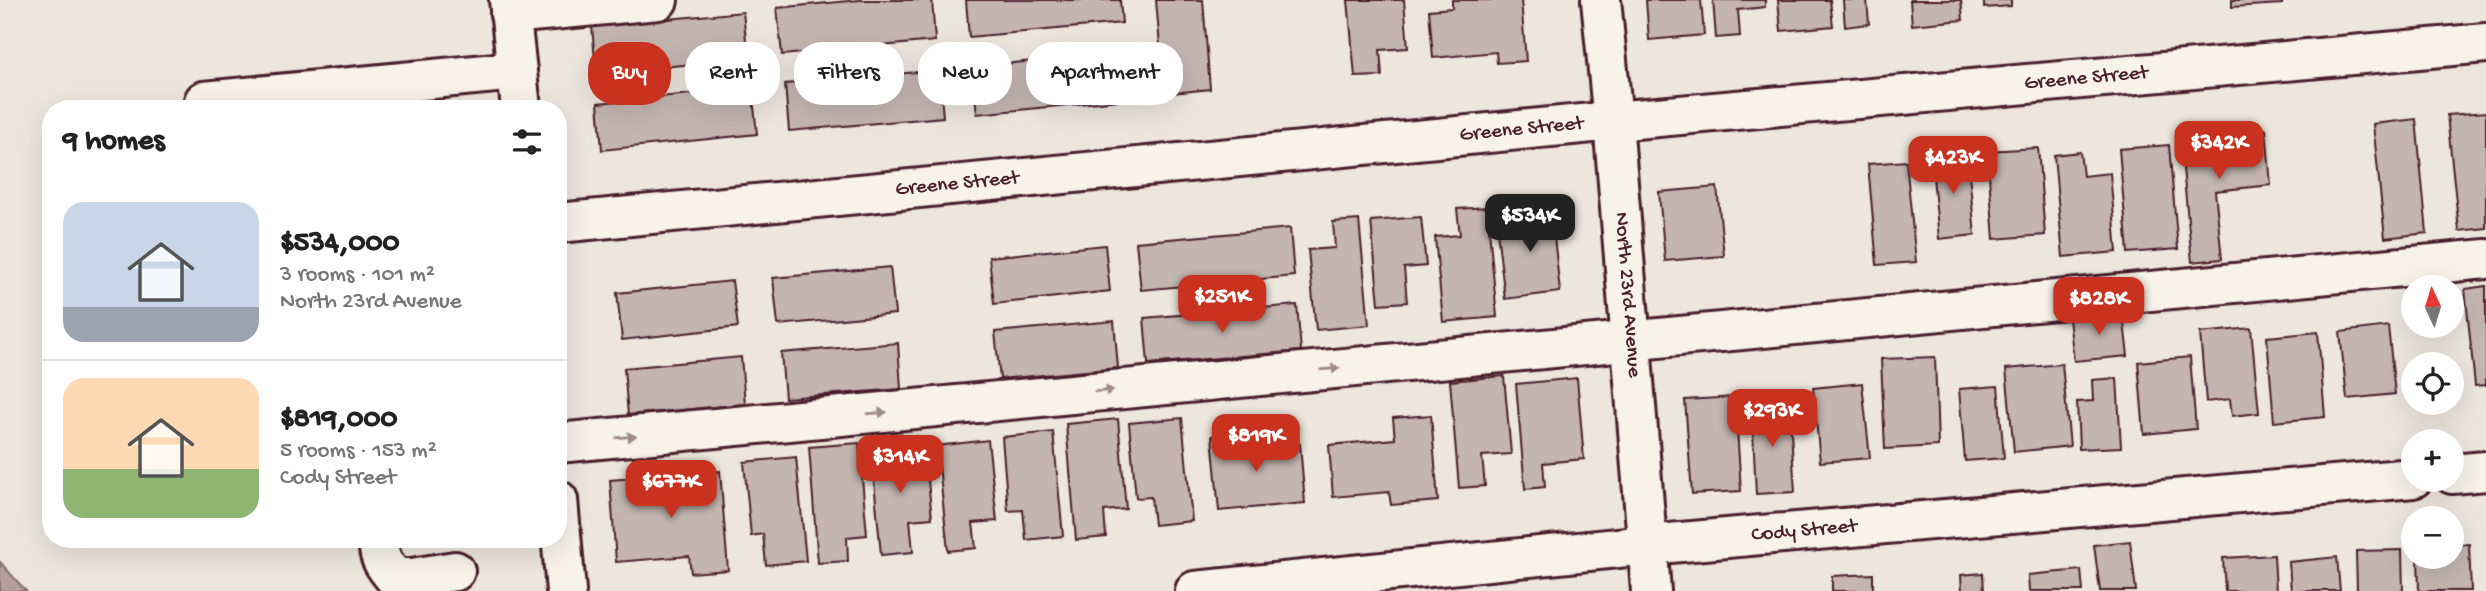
<!DOCTYPE html>
<html lang="en">
<head>
<meta charset="utf-8">
<style>
	:root { --surface:#fff; --page:#f2f2f2; --text:#222; --muted:#767676; --line:#e0e0e0; --accent:#c8321e }
	body { margin:0; font-family:"Gochi Hand",sans-serif; background:var(--page); color:var(--text); height:100vh; display:flex; flex-direction:column; font-size:26px; white-space:nowrap }
	* { box-sizing:border-box; margin:0 }
	p { font-size:23px; color:var(--muted) }
	.icon { flex:none; width:38px; height:38px; fill:none; stroke:currentColor; stroke-width:2; stroke-linecap:round; stroke-linejoin:round }
	.map { position:relative; flex:1; overflow:hidden }
	.side { position:absolute; left:42px; top:100px; width:525px; height:448px; display:flex; flex-direction:column; background:var(--surface); border-radius:28px; box-shadow:0 7px 28px #0002 }
	.side>* { flex:none }
	.top-card { position:absolute; left:588px; top:42px; width:665px; height:63px; display:flex; gap:14px }
	.needle { width:46px; rotate:356deg }
	.fabs { position:absolute; left:2401px; top:275px; display:grid; gap:14px }
	.fabs a { display:grid; place-items:center; width:63px; height:63px; border-radius:50%; background:var(--surface); box-shadow:0 7px 28px #0002; font-size:35px }
	.price { position:absolute; translate:-50% -60px; padding:0 16px; border-radius:14px; background:var(--accent); color:#fff; font-size:23px; line-height:46px; filter:drop-shadow(0 2px 4px #0008) }
	.price::after { content:''; position:absolute; left:50%; top:42px; width:21px; height:16px; margin-left:-10px; background:inherit; clip-path:polygon(0 0,100% 0,50% 100%) }
	.price.current { background:#222; color:#fff }
	ul { padding:0; list-style:none }
	li { display:flex; align-items:center; gap:21px; height:175px; padding:0 21px }
	li+li { border-top:2px solid var(--line) }
	li span { display:grid; place-items:center; flex:none; width:196px; height:140px; border-radius:21px; color:#555 }
	li>.icon { margin-inline-start:auto }
	span .icon { width:84px; height:84px; fill:#fffc; stroke-width:1 }
	li b { font-size:30px }
	h2 { display:flex; justify-content:space-between; align-items:center; height:84px; padding:0 21px; font-size:30px }
	.tag { padding:0 24px; border-radius:28px; background:var(--surface); box-shadow:0 7px 28px #0002; font-size:24px; line-height:63px }
	.tag.current { background:var(--accent); color:#fff }
	.map>svg:first-child { display:block }
	.water { fill:#b39f9d; stroke:#896c6f; stroke-width:2 }
	.building { fill:#c4b5b0; stroke:#4a1f2b; stroke-width:2 }
	.lines { fill:none; stroke-linecap:round; stroke-linejoin:round }
	.minor-casing { stroke:#4a1f2b; stroke-width:44 }
	.minor { stroke:#f7f3e8; stroke-width:38 }
	.oneway { fill:#a0898a }
	.labels { text-anchor:middle; dominant-baseline:central; stroke-width:5; stroke-linejoin:round; paint-order:stroke }
	.street-label { font-size:21px; fill:#4a1f2b; stroke:#f7f3e8 }
</style>
</head>
<body>
<div class="map">
<svg width="2486" height="591" viewBox="0 0 2486 591">
	<rect width="100%" height="100%" fill="#ece6dd"/>
	<filter id="ink" filterUnits="userSpaceOnUse"><feTurbulence type="fractalNoise" baseFrequency=".0143" numOctaves="2"/><feDisplacementMap in="SourceGraphic" scale="14" xChannelSelector="R" yChannelSelector="G"/><feConvolveMatrix kernelMatrix="1 2 1 2 8 2 1 2 1" color-interpolation-filters="sRGB"/></filter>
	<g filter="url(#ink)">
		<polygon class="water" points="0,562 26,591 0,591"/>
		<g class="building">
			<polygon points="859,0 932,0 935,41 782,55 777,8"/>
			<polygon points="966,0 1120,0 1122,23 969,37"/>
			<polygon points="1156,0 1203,0 1210,89 1164,94"/>
			<polygon points="1348,0 1404,0 1408,48 1380,50 1382,76 1355,77"/>
			<polygon points="1452,0 1521,0 1526,61 1497,63 1496,52 1433,58 1429,10 1452,8"/>
			<polygon points="1646,0 1701,0 1704,35 1649,40"/>
			<polygon points="1713,0 1765,0 1765,7 1738,10 1740,36 1716,38"/>
			<polygon points="1778,0 1830,0 1833,26 1781,31"/>
			<polygon points="1843,0 1867,0 1869,24 1845,27"/>
			<polygon points="1910,0 1961,0 1963,20 1912,25"/>
			<polygon points="1984,0 2011,0 2011,6 1984,8"/>
			<polygon points="2232,0 2282,0 2282,4 2232,7"/>
			<polygon points="743,12 748,59 596,73 592,26"/>
			<polygon points="1124,52 1129,99 977,114 972,67"/>
			<polygon points="939,70 943,117 789,131 785,84"/>
			<polygon points="752,88 757,134 602,150 598,103"/>
			<polygon points="2486,112 2486,228 2459,231 2447,115"/>
			<polygon points="2416,119 2427,233 2385,238 2373,124"/>
			<polygon points="2266,129 2271,185 2215,191 2222,259 2192,262 2180,137"/>
			<polygon points="2169,145 2178,249 2128,253 2119,149"/>
			<polygon points="2038,148 2045,235 1994,239 1987,151"/>
			<polygon points="2080,152 2083,176 2110,173 2117,252 2063,257 2054,155"/>
			<polygon points="1967,153 1975,235 1939,239 1931,156"/>
			<polygon points="1906,161 1916,262 1877,265 1868,164"/>
			<polygon points="1717,187 1724,256 1665,261 1659,192"/>
			<polygon points="1550,199 1560,292 1505,299 1497,231 1523,228 1520,203"/>
			<polygon points="1487,207 1497,317 1443,322 1435,237 1460,235 1457,209"/>
			<polygon points="1421,217 1426,266 1404,268 1407,302 1379,304 1371,221"/>
			<polygon points="1359,220 1369,325 1316,330 1308,250 1335,248 1333,222"/>
			<polygon points="1290,228 1294,276 1141,290 1136,242"/>
			<polygon points="1105,245 1110,291 994,304 989,257"/>
			<polygon points="890,267 895,314 778,325 773,278"/>
			<polygon points="732,281 738,327 622,340 617,293"/>
			<polygon points="2486,286 2486,385 2475,386 2465,289"/>
			<polygon points="1297,305 1301,351 1148,364 1144,318"/>
			<polygon points="2123,313 2128,356 2074,361 2069,319"/>
			<polygon points="1114,321 1118,368 1000,379 995,332"/>
			<polygon points="2388,326 2395,394 2347,399 2340,332"/>
			<polygon points="2251,328 2259,413 2232,416 2230,399 2206,402 2200,333"/>
			<polygon points="2318,332 2325,417 2274,422 2267,337"/>
			<polygon points="898,343 901,389 785,398 781,353"/>
			<polygon points="741,357 745,404 628,415 624,368"/>
			<polygon points="1935,357 1938,446 1885,449 1881,359"/>
			<polygon points="2190,357 2196,429 2144,434 2138,362"/>
			<polygon points="2062,364 2070,446 2014,452 2006,369"/>
			<polygon points="1504,376 1511,454 1482,456 1485,486 1459,488 1450,381"/>
			<polygon points="1577,378 1584,459 1543,463 1545,487 1525,489 1516,384"/>
			<polygon points="2117,378 2121,447 2079,449 2077,402 2093,401 2092,380"/>
			<polygon points="1862,383 1870,458 1820,462 1813,388"/>
			<polygon points="1998,386 2004,458 1965,461 1959,389"/>
			<polygon points="1766,391 1767,418 1790,417 1795,492 1756,494 1751,392"/>
			<polygon points="1735,397 1741,491 1692,494 1685,400"/>
			<polygon points="1431,415 1438,501 1391,505 1389,492 1333,497 1329,445 1395,439 1393,418"/>
			<polygon points="1182,418 1192,521 1154,525 1151,497 1136,498 1129,423"/>
			<polygon points="1118,419 1126,509 1104,511 1106,537 1076,540 1066,424"/>
			<polygon points="1053,432 1063,536 1026,540 1023,510 1008,511 1002,437"/>
			<polygon points="1253,433 1254,449 1300,444 1305,503 1219,511 1212,436"/>
			<polygon points="988,440 997,521 973,523 976,548 948,551 937,446"/>
			<polygon points="859,443 867,535 847,537 848,561 818,563 809,447"/>
			<polygon points="924,444 932,518 910,520 913,552 881,555 871,449"/>
			<polygon points="796,457 806,561 766,565 763,534 751,536 744,462"/>
			<polygon points="720,471 728,570 691,573 689,556 616,562 610,480"/>
			<polygon points="2130,541 2136,591 2100,591 2094,545"/>
			<polygon points="2469,544 2471,591 2419,591 2418,556 2452,556 2452,545"/>
			<polygon points="2402,550 2403,591 2357,591 2356,551"/>
			<polygon points="2274,555 2276,591 2225,591 2223,558"/>
			<polygon points="2337,557 2340,591 2291,591 2289,562"/>
			<polygon points="2081,570 2083,591 2029,591 2028,575"/>
			<polygon points="1983,573 1984,591 1962,591 1961,575"/>
			<polygon points="1873,574 1873,591 1832,591 1832,576"/>
		</g>
		<g class="lines">
			<defs>
				<g id="minor">
					<polyline points="509,0 521,108"/>
					<path id="s1" d="M1601 0 1613 121 1651 591"/>
					<polyline points="510,14 658,0"/>
					<polyline points="204,101 517,71"/>
					<path id="s2" d="M558 223 1613 121 2486 43"/>
					<polyline points="558,443 2486,259"/>
					<polyline points="2452,474 2486,471"/>
					<polyline points="558,500 566,591"/>
					<path d="M379 539C377 556 384 565 395 578H412L455 571"/>
					<path id="s3" d="M1195 591 1647 545 2413 478"/>
				</g>
			</defs>
			<use href="#minor" class="minor-casing"/>
			<use href="#minor" class="minor"/>
		</g>
		<defs><path id="oneway-solid" d="M-6-.8H1V-3.2L6.5 0L1 3.2V.8H-6Z" transform="scale(1.75)"/></defs>
		<g class="oneway">
			<use href="#oneway-solid" transform="translate(1330 369) rotate(-5)"/>
			<use href="#oneway-solid" transform="translate(1104 391) rotate(-5)"/>
			<use href="#oneway-solid" transform="translate(877 413) rotate(-5)"/>
			<use href="#oneway-solid" transform="translate(626 437) rotate(-5)"/>
		</g>
	</g>
	<g class="labels">
		<g class="street-label">
			<text stroke="none"><textPath href="#s2" startOffset="1535">Greene Street</textPath></text>
			<text stroke="none"><textPath href="#s2" startOffset="968">Greene Street</textPath></text>
			<text stroke="none"><textPath href="#s2" startOffset="401">Greene Street</textPath></text>
			<text stroke="none"><textPath href="#s1" startOffset="296">North 23rd Avenue</textPath></text>
			<text stroke="none"><textPath href="#s3" startOffset="612">Cody Street</textPath></text>
		</g>
	</g>
</svg>
<div class="fabs">
<a><svg class="needle" viewBox="-14 -14 28 28"><path d="M0-13l5 13h-10z" fill="#e53935"/><path d="M0 13l5-13h-10z" fill="#767676"/></svg></a>
<a><svg class="icon" aria-label="locate" viewBox="0 0 24 24"><circle cx="12" cy="12" r="6"/><path d="M12 2v4M12 18v4M2 12h4M18 12h4"/></svg></a>
<a>+</a>
<a>−</a>
</div>
<b class="price" style="left:2219px;top:181px">$342K</b>
<b class="price" style="left:1953px;top:196px">$423K</b>
<b class="price current" style="left:1530px;top:254px">$534K</b>
<b class="price" style="left:1222px;top:335px">$251K</b>
<b class="price" style="left:2099px;top:337px">$828K</b>
<b class="price" style="left:1772px;top:449px">$293K</b>
<b class="price" style="left:1256px;top:474px">$819K</b>
<b class="price" style="left:900px;top:495px">$314K</b>
<b class="price" style="left:671px;top:520px">$677K</b>
<div class="top-card">
<a class="tag current">Buy</a>
<a class="tag">Rent</a>
<a class="tag">Filters</a>
<a class="tag">New</a>
<a class="tag">Apartment</a>
</div>
<section class="side">
<h2>9 homes<svg class="icon" aria-label="filters" viewBox="0 0 24 24"><path d="M4 7h16M4 17h16"/><circle cx="9" cy="7" r="2"/><circle cx="15" cy="17" r="2"/></svg></h2>
<ul>
<li><span style="background:linear-gradient(#c9d6e8 75%,#9aa5b1 0)"><svg class="icon" aria-label="home" viewBox="0 0 24 24"><path d="M3 11l9-7 9 7M6 9v11h12V9"/></svg></span><div><b>$534,000</b><p>3 rooms · 101 m²</p><p>North 23rd Avenue</p></div></li>
<li><span style="background:linear-gradient(#ffd9b3 65%,#8fb573 0)"><svg class="icon" aria-label="home" viewBox="0 0 24 24"><path d="M3 11l9-7 9 7M6 9v11h12V9"/></svg></span><div><b>$819,000</b><p>5 rooms · 153 m²</p><p>Cody Street</p></div></li>
</ul>
</section>
</div>
</body>
</html>
